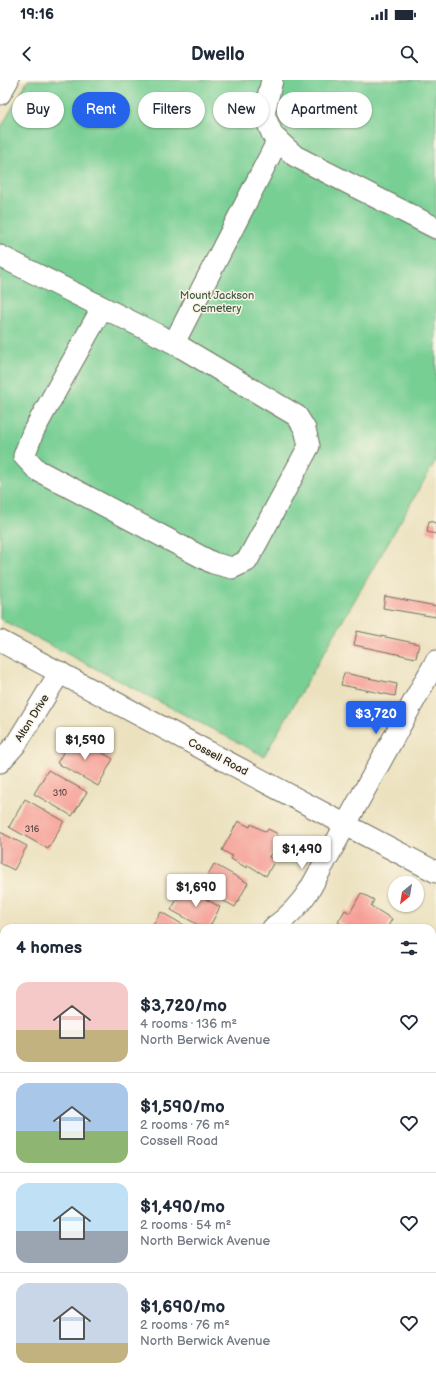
<!DOCTYPE html>
<html lang="en">
<head>
<meta charset="utf-8">
<style>
	:root { --surface:#fff; --page:#f2f2f3; --text:#1f2937; --muted:#747a83; --line:#e0e1e3; --accent:#2563eb }
	body { margin:0; font-family:"Balsamiq Sans",sans-serif; background:var(--page); color:var(--text); height:100vh; display:flex; flex-direction:column; font-size:15px; white-space:nowrap }
	* { box-sizing:border-box; margin:0 }
	p { font-size:13px; color:var(--muted) }
	.icon { flex:none; width:22px; height:22px; fill:none; stroke:currentColor; stroke-width:2; stroke-linecap:round; stroke-linejoin:round }
	.map { position:relative; flex:1; overflow:hidden }
	.details { position:absolute; left:0px; top:844px; width:436px; height:456px; display:flex; flex-direction:column; background:var(--surface); border-radius:12px 12px 0 0; box-shadow:0 1px 3px #0004 }
	.details>* { flex:none }
	.top-card { position:absolute; left:12px; top:12px; width:412px; height:36px; display:flex; gap:8px }
	.needle { width:26px; rotate:210deg }
	.controls { position:absolute; left:388px; top:796px; display:grid; gap:8px }
	.controls a { display:grid; place-items:center; width:36px; height:36px; border-radius:50%; background:var(--surface); box-shadow:0 1px 3px #0004; font-size:20px }
	.price { position:absolute; translate:-50% -34px; padding:0 9px; border-radius:4px; background:#fff; color:#222; font-size:13px; line-height:26px; filter:drop-shadow(0 1px 2px #0008) }
	.price::after { content:''; position:absolute; left:50%; top:24px; width:12px; height:9px; margin-left:-6px; background:inherit; clip-path:polygon(0 0,100% 0,50% 100%) }
	.price.on { background:var(--accent); color:#fff }
	ul { padding:0; list-style:none }
	li { display:flex; align-items:center; gap:12px; height:100px; padding:0 16px }
	li+li { border-top:1px solid var(--line) }
	li span { display:grid; place-items:center; flex:none; width:112px; height:80px; border-radius:12px; color:#555 }
	li>.icon { margin-inline-start:auto }
	span .icon { width:48px; height:48px; fill:#fffc; stroke-width:1 }
	li b { font-size:17px }
	h2 { display:flex; justify-content:space-between; align-items:center; height:48px; padding:0 16px; font-size:17px }
	.tag { padding:0 14px; border-radius:18px; background:var(--surface); box-shadow:0 1px 3px #0004; font-size:14px; line-height:36px }
	.tag.on { background:var(--accent); color:#fff }
	.status { display:flex; justify-content:space-between; align-items:center; height:28px; padding:0 20px; background:var(--surface); direction:ltr }
	.status svg { height:11px; fill:currentColor }
	header { display:flex; justify-content:space-between; align-items:center; height:52px; padding:0 16px; background:var(--surface); font-size:18px; font-weight:700 }
	.map>svg:first-child { display:block }
	.green { fill:#78cf94; stroke:#527d60 }
	.building { fill:#f59e95 }
	.lines { fill:none; stroke-linecap:round; stroke-linejoin:round }
	.minor-casing { stroke:#6e6b5e; stroke-width:23 }
	.minor { stroke:#fff; stroke-width:21 }
	.labels { text-anchor:middle; dominant-baseline:central; stroke-width:3; stroke-linejoin:round; paint-order:stroke }
	.number-label { font-size:9px; fill:#5e4846 }
	.park-label { font-size:11px; fill:#425c4a; stroke:#fcf5e5 }
	.street-label { font-size:11px; fill:#2b2b2b; stroke:#fcf5e5 }
</style>
</head>
<body>
<div class="status"><b>19:16</b><svg viewBox="0 0 49 12"><path d="M0 12V9h3v3zM5 12V6h3v6zM10 12V3h3v9zM15 12V0h3v12zM26 1h20v11H26zM47 4h2v5h-2z"/></svg></div>
<header><svg class="icon" aria-label="back" viewBox="0 0 24 24"><path d="M15 5l-7 7 7 7"/></svg>Dwello<svg class="icon" aria-label="search" viewBox="0 0 24 24"><circle cx="10" cy="10" r="6"/><path d="M15 15l6 6"/></svg></header>
<div class="map">
<svg width="436" height="1300" viewBox="0 0 436 1300">
	<rect width="100%" height="100%" fill="#fcf5e5"/>
	<filter id="ink" filterUnits="userSpaceOnUse"><feTurbulence type="fractalNoise" baseFrequency=".025" numOctaves="2"/><feDisplacementMap in="SourceGraphic" scale="8" xChannelSelector="R" yChannelSelector="G"/><feConvolveMatrix kernelMatrix="1 2 1 2 8 2 1 2 1" color-interpolation-filters="sRGB"/></filter>
	<filter id="wash" filterUnits="userSpaceOnUse"><feTurbulence type="fractalNoise" baseFrequency=".012" numOctaves="4" result="noise"/><feDisplacementMap in="SourceGraphic" scale="16" xChannelSelector="R" yChannelSelector="G"/><feGaussianBlur stdDeviation="0.9" result="paint"/><feColorMatrix in="noise" values="0 0 0 0 0 0 0 0 0 0 0 0 0 0 0 0 0 1.4 0 .05"/><feComposite in="paint" operator="in"/></filter>
	<g filter="url(#wash)">
		<rect width="100%" height="100%" fill="#ebe1be"/>
		<polygon class="green" points="28,0 436,0 436,380 264,676 0,539 0,49"/>
		<g id="blocks">
			<g class="building">
				<polygon points="429,441 436,443 436,454 427,452"/>
				<polygon points="385,516 436,526 436,537 383,528"/>
				<polygon points="357,551 419,564 416,578 354,565"/>
				<polygon points="344,593 397,604 395,616 341,605"/>
				<polygon points="73,656 113,679 98,706 57,683"/>
				<polygon points="48,690 87,712 72,736 34,714"/>
				<polygon points="25,719 64,741 48,769 9,747"/>
				<polygon points="238,741 250,747 251,744 266,752 268,749 278,754 274,761 277,763 269,777 275,780 266,796 248,785 247,788 231,779 232,776 222,770"/>
				<polygon points="0,752 27,766 14,790 0,783"/>
				<polygon points="214,784 248,803 235,827 200,808"/>
				<polygon points="184,807 220,827 209,848 204,848 171,830"/>
				<polygon points="361,813 374,820 371,826 392,839 387,848 349,848 338,842 345,830 350,833"/>
				<polygon points="161,832 189,848 151,848"/>
				<polygon points="436,1022 436,1066 432,1068 432,1024"/>
				<polygon points="0,1147 4,1149 4,1175 0,1183"/>
			</g>
		</g>
	</g>
	<g filter="url(#ink)">
		<use href="#blocks" fill-opacity="0" stroke="#6e6b5e" stroke-width="1"/>
		<g class="lines">
			<defs>
				<g id="minor">
					<polyline points="272,0 264,34 273,56 295,76 436,148"/>
					<polyline points="0,14 8,0"/>
					<polyline points="0,176 174,263 297,336 305,349 309,366 247,481 232,488 213,483 37,390 24,376 33,352 102,228"/>
					<polyline points="174,263 278,60"/>
					<polyline points="0,561 346,745 436,792"/>
					<polyline points="0,682 16,664 60,592"/>
					<path d="M273 848C288 837 300 825 310 809L436 581"/>
					<polyline points="0,921 4,923"/>
					<polyline points="432,1133 436,1129"/>
					<polyline points="0,1277 4,1270"/>
					<polyline points="65,1296 73,1300"/>
				</g>
			</defs>
			<use href="#minor" class="minor-casing"/>
			<use href="#minor" class="minor"/>
		</g>
	</g>
	<g class="labels">
		<g class="number-label">
			<text x="60" y="713">310</text>
			<text x="32" y="749">316</text>
		</g>
		<g class="park-label">
			<text x="217" y="215">Mount Jackson<tspan x="217" dy="13">Cemetery</tspan></text>
		</g>
		<g class="street-label">
			<text transform="translate(32 638) rotate(-58)">Alton Drive</text>
			<text transform="translate(218 677) rotate(28)">Cossell Road</text>
		</g>
	</g>
</svg>
<div class="controls">
<a><svg class="needle" viewBox="-14 -14 28 28"><path d="M0-13l5 13h-10z" fill="#e53935"/><path d="M0 13l5-13h-10z" fill="#747a83"/></svg></a>
</div>
<b class="price on" style="left:376px;top:655px">$3,720</b>
<b class="price" style="left:85px;top:681px">$1,590</b>
<b class="price" style="left:302px;top:790px">$1,490</b>
<b class="price" style="left:196px;top:828px">$1,690</b>
<div class="top-card">
<a class="tag">Buy</a>
<a class="tag on">Rent</a>
<a class="tag">Filters</a>
<a class="tag">New</a>
<a class="tag">Apartment</a>
</div>
<section class="details">
<h2>4 homes<svg class="icon" aria-label="filters" viewBox="0 0 24 24"><path d="M4 7h16M4 17h16"/><circle cx="9" cy="7" r="2"/><circle cx="15" cy="17" r="2"/></svg></h2>
<ul>
<li><span style="background:linear-gradient(#f6c9c9 60%,#c2b280 0)"><svg class="icon" aria-label="home" viewBox="0 0 24 24"><path d="M3 11l9-7 9 7M6 9v11h12V9"/></svg></span><div><b>$3,720/mo</b><p>4 rooms · 136 m²</p><p>North Berwick Avenue</p></div><svg class="icon" aria-label="heart" viewBox="0 0 24 24"><path d="M12 20l-8-8c-3-5 5-10 8-4 3-6 11-1 8 4z"/></svg></li>
<li><span style="background:linear-gradient(#a9c7e8 60%,#8fb573 0)"><svg class="icon" aria-label="home" viewBox="0 0 24 24"><path d="M3 11l9-7 9 7M6 9v11h12V9"/></svg></span><div><b>$1,590/mo</b><p>2 rooms · 76 m²</p><p>Cossell Road</p></div><svg class="icon" aria-label="heart" viewBox="0 0 24 24"><path d="M12 20l-8-8c-3-5 5-10 8-4 3-6 11-1 8 4z"/></svg></li>
<li><span style="background:linear-gradient(#bfe0f5 60%,#9aa5b1 0)"><svg class="icon" aria-label="home" viewBox="0 0 24 24"><path d="M3 11l9-7 9 7M6 9v11h12V9"/></svg></span><div><b>$1,490/mo</b><p>2 rooms · 54 m²</p><p>North Berwick Avenue</p></div><svg class="icon" aria-label="heart" viewBox="0 0 24 24"><path d="M12 20l-8-8c-3-5 5-10 8-4 3-6 11-1 8 4z"/></svg></li>
<li><span style="background:linear-gradient(#c9d6e8 75%,#c2b280 0)"><svg class="icon" aria-label="home" viewBox="0 0 24 24"><path d="M3 11l9-7 9 7M6 9v11h12V9"/></svg></span><div><b>$1,690/mo</b><p>2 rooms · 76 m²</p><p>North Berwick Avenue</p></div><svg class="icon" aria-label="heart" viewBox="0 0 24 24"><path d="M12 20l-8-8c-3-5 5-10 8-4 3-6 11-1 8 4z"/></svg></li>
</ul>
</section>
</div>
</body>
</html>
